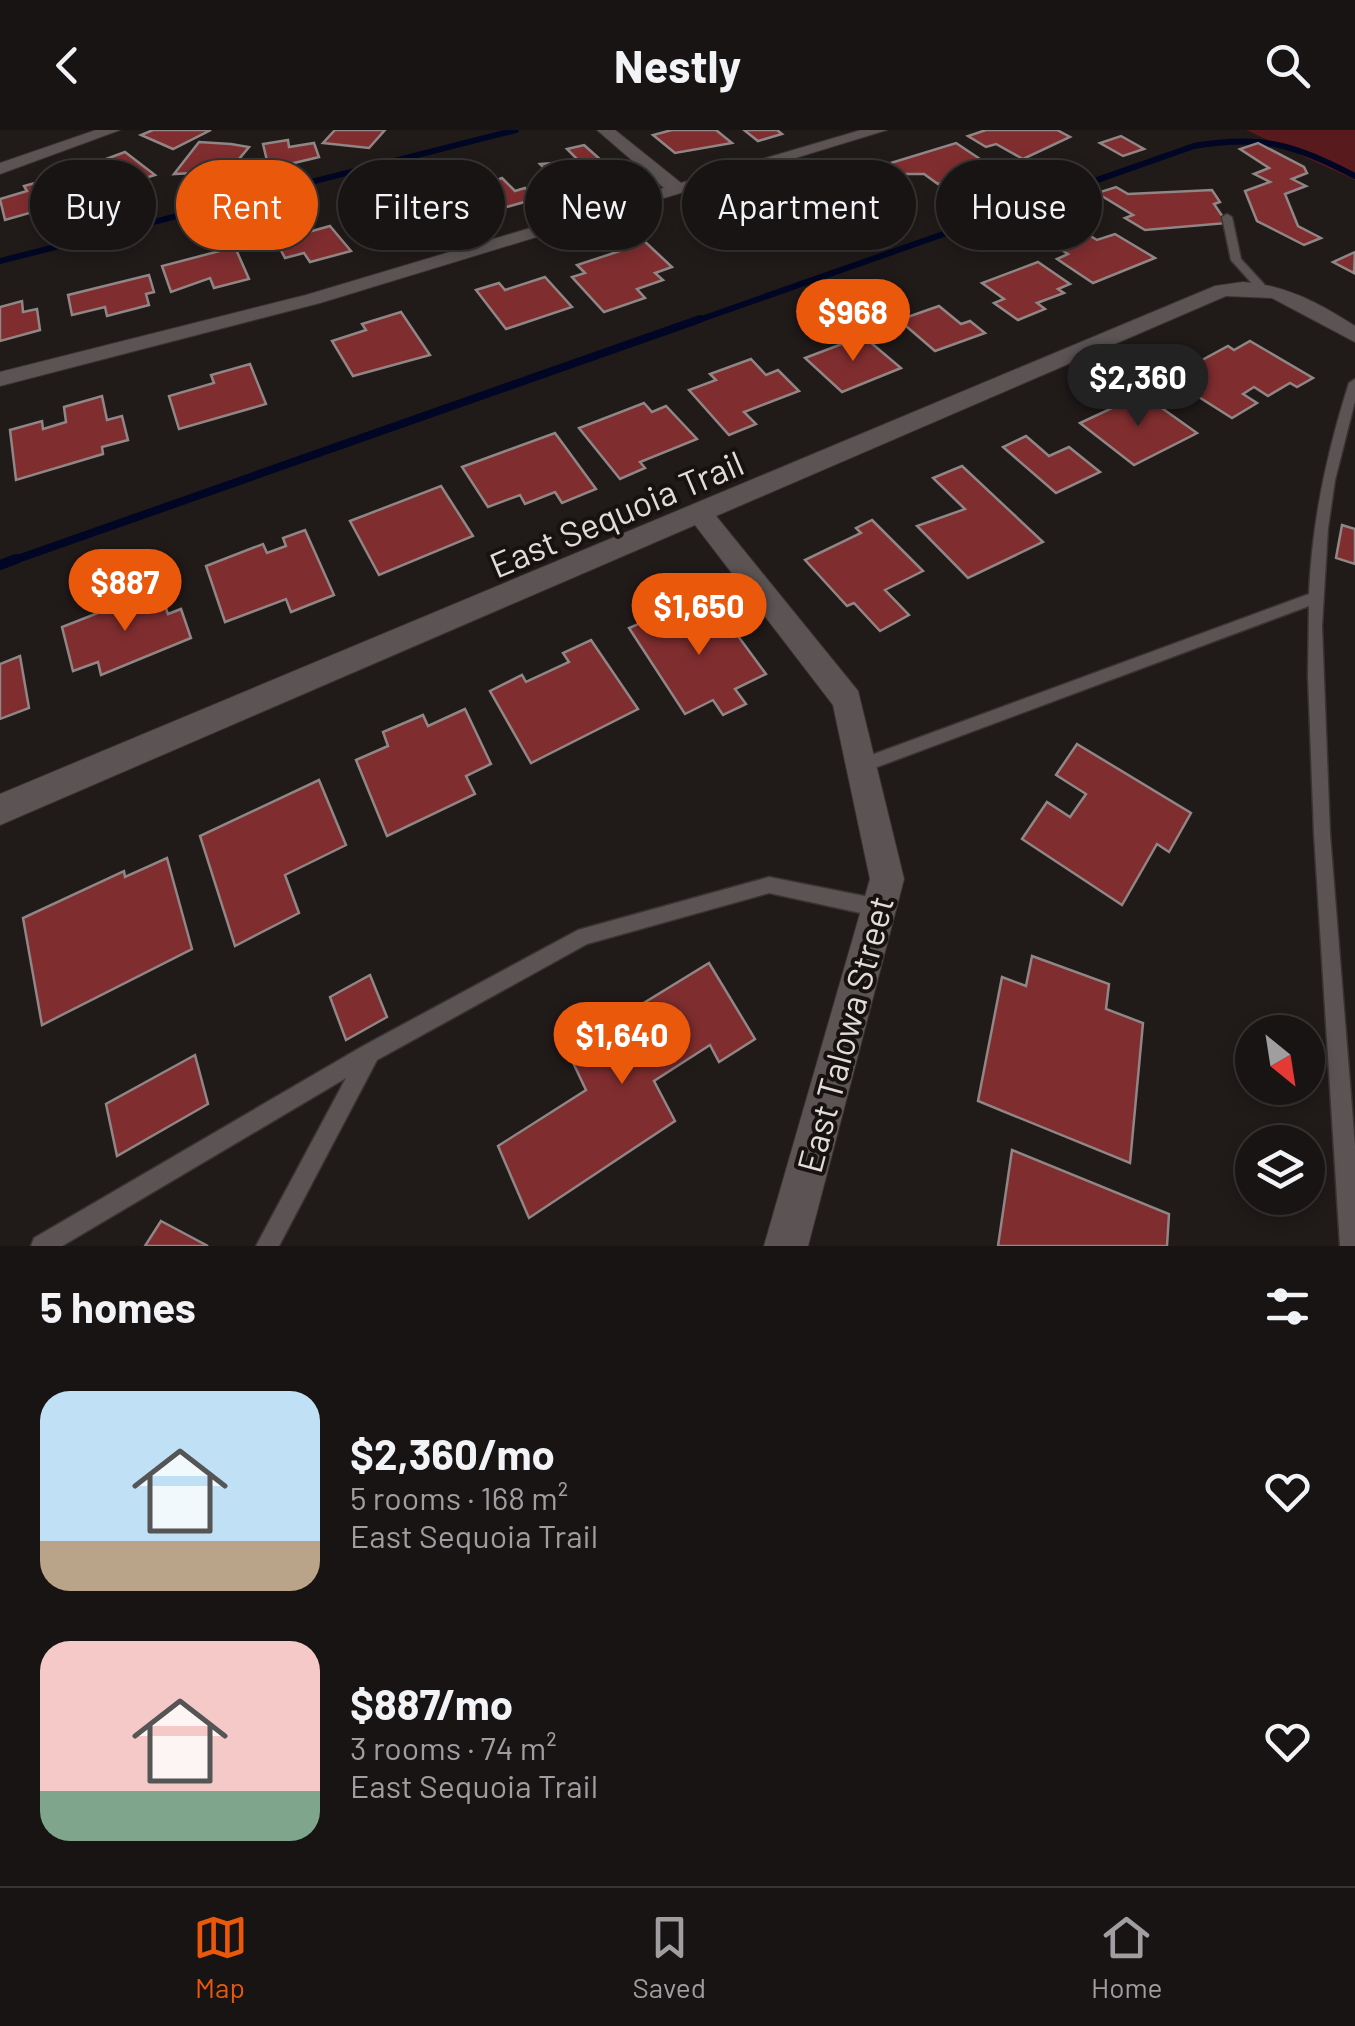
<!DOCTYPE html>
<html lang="en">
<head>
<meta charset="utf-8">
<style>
	:root { --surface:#181413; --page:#211d1c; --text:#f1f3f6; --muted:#9f9ea0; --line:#363333; --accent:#ea580c }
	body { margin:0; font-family:Barlow,sans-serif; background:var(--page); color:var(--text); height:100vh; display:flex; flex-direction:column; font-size:38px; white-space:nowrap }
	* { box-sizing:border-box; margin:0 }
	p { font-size:32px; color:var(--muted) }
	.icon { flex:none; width:55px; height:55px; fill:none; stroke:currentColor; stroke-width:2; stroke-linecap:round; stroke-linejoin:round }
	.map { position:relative; height:1116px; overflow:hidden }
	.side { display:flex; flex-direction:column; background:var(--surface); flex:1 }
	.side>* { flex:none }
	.top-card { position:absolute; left:30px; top:30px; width:1295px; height:90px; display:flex; gap:20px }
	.needle { width:65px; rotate:150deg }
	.tools { position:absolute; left:1235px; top:885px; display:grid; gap:20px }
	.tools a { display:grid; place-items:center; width:90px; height:90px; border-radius:50%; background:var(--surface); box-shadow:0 5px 15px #0003,0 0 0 2px var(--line); font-size:50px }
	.price { position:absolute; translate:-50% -85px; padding:0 22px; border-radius:35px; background:var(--accent); color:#fff; font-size:32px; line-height:65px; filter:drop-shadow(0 2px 5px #0008) }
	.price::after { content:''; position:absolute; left:50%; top:60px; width:30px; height:22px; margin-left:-15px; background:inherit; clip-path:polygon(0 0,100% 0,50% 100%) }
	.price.on { background:#222; color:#fff }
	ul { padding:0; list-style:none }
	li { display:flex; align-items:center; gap:30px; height:250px; padding:0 40px }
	li span { display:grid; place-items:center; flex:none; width:280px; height:200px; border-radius:30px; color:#555 }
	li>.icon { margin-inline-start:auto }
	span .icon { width:120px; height:120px; fill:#fffc; stroke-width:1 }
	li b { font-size:42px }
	h2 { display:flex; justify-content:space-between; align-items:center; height:120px; padding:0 40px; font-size:42px }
	.pill { padding:0 35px; border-radius:45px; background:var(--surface); box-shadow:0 5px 15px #0003,0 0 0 2px var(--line); font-size:35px; line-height:90px }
	.pill.on { background:var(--accent); color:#fff }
	header { display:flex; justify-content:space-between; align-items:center; height:130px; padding:0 40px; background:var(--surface); font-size:45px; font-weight:700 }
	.dock { display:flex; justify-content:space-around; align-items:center; height:140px; border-top:2px solid var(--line); background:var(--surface); font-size:28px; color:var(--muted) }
	.dock a { display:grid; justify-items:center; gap:5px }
	.dock .on { color:var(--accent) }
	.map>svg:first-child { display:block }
	.green { fill:#581a1c }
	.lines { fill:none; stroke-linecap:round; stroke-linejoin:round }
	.stream-far2 { stroke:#000623; stroke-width:6 }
	.stream-far1 { stroke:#000623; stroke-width:8 }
	.stream { stroke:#000623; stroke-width:10 }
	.building { fill:#7f2d2f; stroke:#8f8685; stroke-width:2.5 }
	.lane-casing { stroke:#393434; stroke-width:3 }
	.street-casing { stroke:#393434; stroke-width:2 }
	.lane { fill:#5c5454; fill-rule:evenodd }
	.street { fill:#5c5454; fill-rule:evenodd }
	.labels { text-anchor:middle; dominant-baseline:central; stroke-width:8; stroke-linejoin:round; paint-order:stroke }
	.street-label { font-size:35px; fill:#e0dcdb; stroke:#171110 }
</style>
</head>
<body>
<header><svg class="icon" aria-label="back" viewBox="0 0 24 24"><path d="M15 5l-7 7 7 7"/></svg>Nestly<svg class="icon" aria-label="search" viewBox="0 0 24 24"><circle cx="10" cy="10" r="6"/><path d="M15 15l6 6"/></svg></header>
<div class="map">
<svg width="1355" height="1116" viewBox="0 0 1355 1116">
	<rect width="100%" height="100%" fill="#201a19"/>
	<polygon class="green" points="1246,0 1355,0 1355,50"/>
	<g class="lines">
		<g class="stream-far2">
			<polyline points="0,131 516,0"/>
			<path d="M693 192 1194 16C1263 4 1294 15 1355 46"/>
		</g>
		<polyline class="stream-far1" points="9,432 700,189"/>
		<polyline class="stream" points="0,435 16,429"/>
	</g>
	<g class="building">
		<polygon points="153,0 211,0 173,19 141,5"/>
		<polygon points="335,0 385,0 369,18 323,13"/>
		<polygon points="672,0 716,0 732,13 675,23 653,5"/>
		<polygon points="744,0 777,0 782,4 758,11"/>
		<polygon points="986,0 1057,0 1070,7 1023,29 996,14 986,17 968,6"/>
		<polygon points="1121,6 1144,19 1123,26 1100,13"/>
		<polygon points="288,10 289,17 314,13 319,27 269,39 263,14"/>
		<polygon points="199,12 231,14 249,17 229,41 174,44"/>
		<polygon points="956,13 992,37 938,54 924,44 893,44 881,36"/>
		<polygon points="1258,13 1304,37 1307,43 1292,49 1306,56 1285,64 1298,96 1321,108 1304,115 1257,91 1245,61 1270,52 1254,44 1269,38 1240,19"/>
		<polygon points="584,15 620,47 557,63 548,54 558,52 540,34 579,31 567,19"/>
		<polygon points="125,22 155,45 90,65 70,48 92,40 97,45 108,41 98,32"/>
		<polygon points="851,43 873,59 865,61 883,75 834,91 828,86 820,88 800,72 807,70 799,64 817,58 813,55"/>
		<polygon points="60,46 75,70 5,90 0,69 27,61 24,56"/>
		<polygon points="502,48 515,61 525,58 535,69 503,78 496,71 471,79 458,65"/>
		<polygon points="1116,57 1128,64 1212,60 1220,72 1214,74 1227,93 1145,100 1125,88 1133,85 1097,63"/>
		<polygon points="418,70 429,84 440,81 449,91 422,99 416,91 407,94 414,103 381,112 359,81"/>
		<polygon points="726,86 734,93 758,86 775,100 732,114 720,103 709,107 697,95"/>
		<polygon points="330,96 351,121 310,132 304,123 285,128 276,111"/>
		<polygon points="1084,102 1097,110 1115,104 1155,128 1093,153 1057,129 1068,124 1052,114"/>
		<polygon points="641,108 672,137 655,143 663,150 637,159 645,168 604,182 572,147 585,143 577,135 620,121 615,116"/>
		<polygon points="235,117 249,149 214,158 210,148 171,162 162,136"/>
		<polygon points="1355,122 1354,143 1333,132"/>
		<polygon points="1038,132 1070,154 1058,159 1064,163 1037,173 1045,179 1018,190 994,173 1004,169 982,153"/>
		<polygon points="149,145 154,162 146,164 149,175 107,186 105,177 72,185 68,165"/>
		<polygon points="545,147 572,177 506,199 476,160 499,153 505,160"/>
		<polygon points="22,171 23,182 37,179 40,200 0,211 0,177"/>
		<polygon points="939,176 961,194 970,191 985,203 935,221 899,190"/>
		<polygon points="401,182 430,225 353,246 332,211 366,200 362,194"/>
		<polygon points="863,206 901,238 842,262 805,228"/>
		<polygon points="1250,211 1313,248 1297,257 1290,253 1268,266 1254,257 1243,264 1257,273 1232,288 1169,248 1228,216 1234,220"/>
		<polygon points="751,229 766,245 778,240 799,261 744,282 756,294 729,305 689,260 716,250 710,244"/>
		<polygon points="250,234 266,274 179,299 169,266 214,253 211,245"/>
		<polygon points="1142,264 1197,303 1134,335 1080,293"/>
		<polygon points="102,266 107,290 122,286 128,310 102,317 103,324 16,350 10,300 42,291 43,299 66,292 64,277"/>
		<polygon points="644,273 652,282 666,276 697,309 640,332 645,338 620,349 579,298"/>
		<polygon points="555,303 596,359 562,373 555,362 525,374 520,365 488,377 462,337"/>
		<polygon points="1026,306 1049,326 1069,317 1100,342 1056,363 1003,317"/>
		<polygon points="962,336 1043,412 968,448 917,396 965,379 933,348"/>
		<polygon points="441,356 473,406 379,445 350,391"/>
		<polygon points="872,390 923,441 885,460 909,485 880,501 854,473 847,476 805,430 861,403 856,398"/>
		<polygon points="1342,395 1355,399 1355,434 1336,428"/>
		<polygon points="305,400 334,465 291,482 286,469 225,492 206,436 263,414 267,423 286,416 283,408"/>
		<polygon points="159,459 168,484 181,479 191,508 101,545 98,532 73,541 62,497"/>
		<polygon points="716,476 766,544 735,559 746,574 723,585 713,570 685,584 629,498 675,478 683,490"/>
		<polygon points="591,510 638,579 531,633 490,561 522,545 526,552 569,532 563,523"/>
		<polygon points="20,526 29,578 0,589 0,534"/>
		<polygon points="465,579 491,634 466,646 475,664 387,706 356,630 388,616 383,602 423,585 428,596"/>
		<polygon points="1077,614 1191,683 1169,722 1157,714 1122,775 1022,709 1047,672 1070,687 1086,664 1056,645"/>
		<polygon points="319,650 346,715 285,745 299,783 235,816 200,706"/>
		<polygon points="167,728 192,819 42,895 23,788 124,741 125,747"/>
		<polygon points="1032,826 1109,854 1106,879 1143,893 1130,1033 978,971 1002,847 1026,856"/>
		<polygon points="709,833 755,909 719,932 710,915 654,951 675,991 529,1088 498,1016 586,960 567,920"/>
		<polygon points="370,845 387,887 346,910 330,867"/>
		<polygon points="195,925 208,974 117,1026 106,974"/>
		<polygon points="1012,1020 1169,1084 1167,1116 998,1116"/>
		<polygon points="161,1091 208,1116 145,1116"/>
	</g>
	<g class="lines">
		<defs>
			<g id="lane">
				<polygon points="1227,84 1232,87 1241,129 1264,154 1264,158 1256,158 1231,130 1222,87"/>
				<path d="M1355 249V271L1335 350 1328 398 1322 496 1330 704 1355 1016V1116H1340L1314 704 1308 546 1309 476 861 643 855 641 853 636 855 631 1309 464C1312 391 1327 322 1349 253Z"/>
				<polygon points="769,747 879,769 885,772 888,778 885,784 879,787 769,763 587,814 377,930 279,1116 256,1116 346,948 62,1116 31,1116 34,1108 363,916 578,800"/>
			</g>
			<g id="street">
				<polygon points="96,0 120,0 0,44 0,33"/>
				<polygon points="597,0 615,0 681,53 861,0 887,0 320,173 0,256 0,242 306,165 664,58"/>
				<path d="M1243 152C1286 155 1319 173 1355 196V212L1272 168 1226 166 716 386 858 561 904 749 808 1116H764L870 749 833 575 695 395 0 695V664L1215 156Z"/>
			</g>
		</defs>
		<use href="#lane" class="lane-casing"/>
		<use href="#street" class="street-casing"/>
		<use href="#lane" class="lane"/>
		<use href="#street" class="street"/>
	</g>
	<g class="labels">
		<g class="street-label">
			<text transform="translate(616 383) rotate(-23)">East Sequoia Trail</text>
			<text transform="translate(844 904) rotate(-75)">East Talowa Street</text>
		</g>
	</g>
</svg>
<div class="tools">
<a><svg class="needle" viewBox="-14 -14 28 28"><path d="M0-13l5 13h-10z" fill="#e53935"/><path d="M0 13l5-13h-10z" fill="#9f9ea0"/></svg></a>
<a><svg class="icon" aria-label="layers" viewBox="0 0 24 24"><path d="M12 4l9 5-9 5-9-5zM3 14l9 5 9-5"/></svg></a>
</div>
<b class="price" style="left:853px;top:234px">$968</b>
<b class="price on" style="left:1138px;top:299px">$2,360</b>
<b class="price" style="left:125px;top:504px">$887</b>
<b class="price" style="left:699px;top:528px">$1,650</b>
<b class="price" style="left:622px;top:957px">$1,640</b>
<div class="top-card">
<a class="pill">Buy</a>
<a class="pill on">Rent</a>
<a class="pill">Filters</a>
<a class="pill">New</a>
<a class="pill">Apartment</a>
<a class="pill">House</a>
</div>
</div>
<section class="side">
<h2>5 homes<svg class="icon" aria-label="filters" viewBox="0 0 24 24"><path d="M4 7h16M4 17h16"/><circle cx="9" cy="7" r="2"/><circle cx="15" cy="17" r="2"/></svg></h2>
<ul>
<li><span style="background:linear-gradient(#bfe0f5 75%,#b9a48a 0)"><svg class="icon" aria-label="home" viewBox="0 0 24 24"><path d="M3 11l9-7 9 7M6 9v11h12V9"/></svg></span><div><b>$2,360/mo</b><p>5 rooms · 168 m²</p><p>East Sequoia Trail</p></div><svg class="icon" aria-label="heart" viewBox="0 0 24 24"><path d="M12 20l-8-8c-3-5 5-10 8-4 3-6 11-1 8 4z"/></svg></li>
<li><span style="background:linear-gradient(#f6c9c9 75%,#7fa58c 0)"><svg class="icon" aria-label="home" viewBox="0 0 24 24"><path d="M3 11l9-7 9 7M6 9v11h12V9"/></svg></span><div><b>$887/mo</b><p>3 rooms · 74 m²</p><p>East Sequoia Trail</p></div><svg class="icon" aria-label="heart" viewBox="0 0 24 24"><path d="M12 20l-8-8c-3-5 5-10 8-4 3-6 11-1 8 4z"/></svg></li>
</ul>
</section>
<nav class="dock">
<a class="on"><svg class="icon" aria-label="map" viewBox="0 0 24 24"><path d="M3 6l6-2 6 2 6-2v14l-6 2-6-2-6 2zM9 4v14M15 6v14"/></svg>Map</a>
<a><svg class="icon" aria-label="saved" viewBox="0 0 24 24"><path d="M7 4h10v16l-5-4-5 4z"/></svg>Saved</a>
<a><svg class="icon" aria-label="home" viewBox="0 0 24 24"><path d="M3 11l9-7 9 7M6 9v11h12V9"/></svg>Home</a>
</nav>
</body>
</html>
